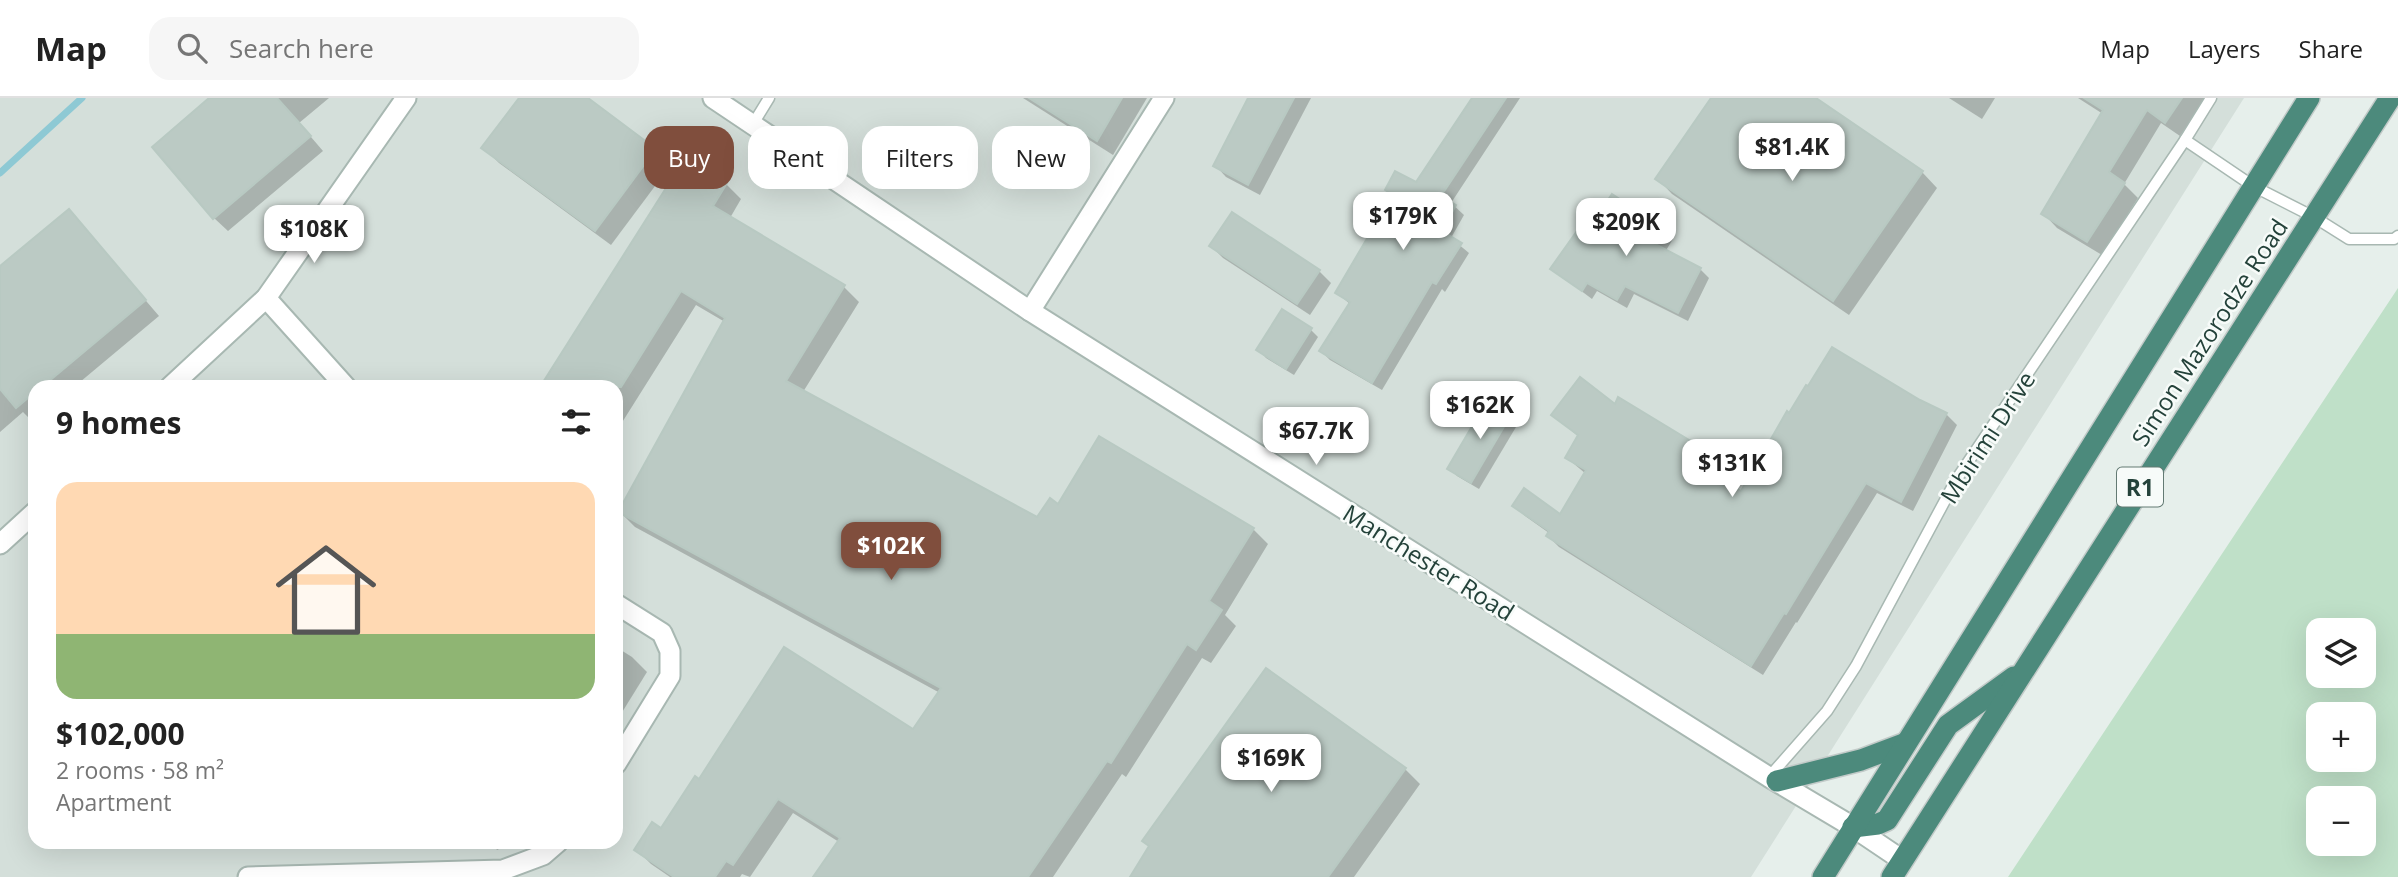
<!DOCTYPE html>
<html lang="en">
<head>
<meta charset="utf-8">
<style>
	:root { --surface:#fff; --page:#f6f6f6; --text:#222; --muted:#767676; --line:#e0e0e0; --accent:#804e3d }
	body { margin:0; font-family:"Open Sans",sans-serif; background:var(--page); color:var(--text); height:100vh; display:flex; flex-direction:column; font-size:26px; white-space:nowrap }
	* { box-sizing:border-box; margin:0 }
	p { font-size:23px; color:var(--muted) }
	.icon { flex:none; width:38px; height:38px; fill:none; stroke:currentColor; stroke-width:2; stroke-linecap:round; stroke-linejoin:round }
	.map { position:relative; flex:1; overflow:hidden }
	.drawer { position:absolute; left:28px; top:282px; width:595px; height:469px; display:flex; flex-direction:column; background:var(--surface); border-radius:21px; box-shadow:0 7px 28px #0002 }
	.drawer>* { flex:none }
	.guide { position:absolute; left:644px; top:28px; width:665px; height:63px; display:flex; gap:14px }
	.controls { position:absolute; left:2306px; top:520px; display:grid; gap:14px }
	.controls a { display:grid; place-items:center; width:70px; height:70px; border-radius:14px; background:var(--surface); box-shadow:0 7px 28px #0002; font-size:35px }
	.price { position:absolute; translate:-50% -60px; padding:0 16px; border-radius:14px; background:#fff; color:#222; font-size:23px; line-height:46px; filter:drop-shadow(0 2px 4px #0008) }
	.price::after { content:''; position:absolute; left:50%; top:42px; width:21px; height:16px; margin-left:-10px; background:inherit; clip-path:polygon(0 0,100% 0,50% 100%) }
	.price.active { background:var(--accent); color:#fff }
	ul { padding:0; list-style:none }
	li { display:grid; align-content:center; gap:14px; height:371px; padding:0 28px }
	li+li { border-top:2px solid var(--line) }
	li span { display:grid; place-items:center; height:217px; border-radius:21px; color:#555 }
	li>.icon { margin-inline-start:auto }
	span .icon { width:126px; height:126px; fill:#fffc; stroke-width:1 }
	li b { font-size:30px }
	h2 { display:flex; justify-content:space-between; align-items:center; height:84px; padding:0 28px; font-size:30px }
	.pill { padding:0 24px; border-radius:21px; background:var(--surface); box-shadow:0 7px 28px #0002; font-size:24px; line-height:63px }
	.pill.active { background:var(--accent); color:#fff }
	header { display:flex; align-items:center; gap:42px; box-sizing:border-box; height:98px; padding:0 35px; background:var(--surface); border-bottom:2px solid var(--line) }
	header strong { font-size:33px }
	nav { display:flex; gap:38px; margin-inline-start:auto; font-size:24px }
	.search { width:490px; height:63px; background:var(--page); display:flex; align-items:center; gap:18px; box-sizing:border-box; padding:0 24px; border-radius:21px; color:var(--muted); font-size:26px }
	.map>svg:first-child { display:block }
	.built { fill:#d4dfda; fill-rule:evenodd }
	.green { fill:#bfe0c8; fill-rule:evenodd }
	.shadow { fill:#0003 }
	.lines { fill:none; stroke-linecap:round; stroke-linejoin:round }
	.stream { stroke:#8ec9d4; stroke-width:7 }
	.building { fill:#bbcac4; stroke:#b8c9c2; stroke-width:2 }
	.service-casing { stroke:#a8b8b2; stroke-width:13 }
	.minor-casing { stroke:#a8b8b2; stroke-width:23 }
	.trunk-casing { stroke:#c2cac8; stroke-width:24 }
	.service { stroke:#fff; stroke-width:10 }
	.minor { stroke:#fff; stroke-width:19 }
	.trunk { stroke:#4c8a7c; stroke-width:21 }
	.labels { text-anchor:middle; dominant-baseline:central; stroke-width:5; stroke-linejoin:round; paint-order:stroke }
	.shield { fill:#f7fbf9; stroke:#637a73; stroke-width:2 }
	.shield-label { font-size:23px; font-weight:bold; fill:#24423a }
	.street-label { font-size:24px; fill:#24423a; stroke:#f7fbf9 }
</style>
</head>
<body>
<header>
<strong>Map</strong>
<div class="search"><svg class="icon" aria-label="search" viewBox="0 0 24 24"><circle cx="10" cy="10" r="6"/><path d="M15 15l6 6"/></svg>Search here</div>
<nav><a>Map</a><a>Layers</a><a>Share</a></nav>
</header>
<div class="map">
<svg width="2398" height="779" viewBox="0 0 2398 779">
	<rect width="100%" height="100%" fill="#e6efeb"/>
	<path class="built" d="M0 0H2244L1751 779H0ZM35 289H616V744H35Z"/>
	<path class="green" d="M2398 190V779H2008ZM2319 532H2364V578H2319ZM2319 616H2364V662H2319ZM2319 700H2364V746H2319Z"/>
	<g class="shadow">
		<polygon points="212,0 329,0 299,25 323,53 228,133 214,120"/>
		<polygon points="521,0 585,0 655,52 670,68 611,147 499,65 484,50"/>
		<polygon points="1023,0 1147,0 1113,57"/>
		<polygon points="1250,0 1311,0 1260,97 1226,79 1215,67"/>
		<polygon points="1474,0 1520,0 1451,105 1464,117 1451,140 1469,155 1445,194 1442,191 1382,292 1330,262 1321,253 1350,206 1337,195 1417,87"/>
		<polygon points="1713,0 1813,0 1922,74 1937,90 1849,217 1672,96 1657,80"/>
		<polygon points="1949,0 1995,0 1982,21"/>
		<polygon points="2078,0 2207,0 2180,38 2161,25 2124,86 2138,100 2102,157 2057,130 2043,115 2103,16"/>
		<polygon points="686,62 726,86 741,101 730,120 844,189 859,204 803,294 1038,422 1059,408 1253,431 1268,446 1225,517 1236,528 1211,565 1202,560 1126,679 1122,676 1053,779 819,779 839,744 793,715 750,779 742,776 740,779 670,779 651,766 636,751 661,732 700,683 914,634 940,595 635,429 620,414 725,224 696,207 616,334 616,289"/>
		<polygon points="69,113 159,218 74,289 35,289 35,321 32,323 23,314 0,334 0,170"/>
		<polygon points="1596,123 1664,132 1673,141 1665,154 1700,171 1709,180 1688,223 1634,196 1627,210 1597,193 1592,201 1552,171"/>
		<polygon points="1211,148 1319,173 1331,185 1310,217 1223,160"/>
		<polygon points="1311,232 1318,239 1294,277 1266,260 1259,252"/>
		<polygon points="1919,304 1946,316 1957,327 1913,413 1877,395 1797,525 1796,524 1763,577 1559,449 1548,438 1549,435 1525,418 1514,407 1560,418 1586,376 1567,360 1579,339 1553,317 1615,308 1698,349 1709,360 1702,372 1742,396"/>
		<polygon points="1511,316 1519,324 1479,391 1457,378 1449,370"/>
		<polygon points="616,549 632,559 647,574 616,624"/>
		<polygon points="1266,572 1405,671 1420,686 1354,779 1132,779 1150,749 1144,743"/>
		<polygon points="480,744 502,744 498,752"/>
	</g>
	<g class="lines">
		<polyline class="stream" points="0,75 82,0"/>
	</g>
	<g class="building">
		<polygon points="209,0 277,0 311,38 213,121 152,49"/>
		<polygon points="519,0 588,0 656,51 595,133 481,50"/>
		<polygon points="1029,0 1122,0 1097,43"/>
		<polygon points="1248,0 1294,0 1248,87 1213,68"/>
		<polygon points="1472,0 1506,0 1441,98 1456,107 1442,133 1462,145 1436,186 1432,184 1372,285 1319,253 1350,204 1335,195 1372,132 1390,95 1385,92 1395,73 1416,84"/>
		<polygon points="1711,0 1816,0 1923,73 1833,203 1655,81"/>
		<polygon points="2084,0 2182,0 2165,25 2147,12 2109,74 2125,85 2087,144 2041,116 2103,12"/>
		<polygon points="685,60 727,85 713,108 845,187 786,283 1037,419 1050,400 1058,406 1099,338 1254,430 1209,503 1222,512 1196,552 1187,546 1111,665 1107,663 1028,779 813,779 840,740 778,701 733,767 726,763 715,779 674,779 634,752 652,724 661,730 695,678 699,681 784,549 913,631 941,590 618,414 725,220 681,193 621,289 540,289"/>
		<polygon points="1612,96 1666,131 1655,146 1701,170 1678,215 1625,188 1617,202 1587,185 1582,193 1550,171 1589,116 1596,120"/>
		<polygon points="69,111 146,202 42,289 35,289 35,294 16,310 0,291 0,168"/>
		<polygon points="1232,114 1320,172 1297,206 1209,148"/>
		<polygon points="1282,211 1312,230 1286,271 1256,252"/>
		<polygon points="1832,249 1920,302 1947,315 1901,404 1866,385 1786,516 1784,515 1751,568 1546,438 1549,433 1512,408 1524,390 1560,416 1586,372 1565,360 1578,337 1551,317 1580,279 1615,306 1618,299 1699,348 1690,363 1741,393 1787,313 1789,315 1806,287 1808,288"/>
		<polygon points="1488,301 1512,315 1471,385 1447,371"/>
		<polygon points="1266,570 1406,670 1328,779 1130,779 1149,748 1142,743"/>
	</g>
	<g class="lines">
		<defs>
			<g id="service">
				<polyline points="753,26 769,0"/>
				<polyline points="2185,42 2253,88 2314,119 2349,141 2394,141 2398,138"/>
				<polyline points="1769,679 1827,613 1856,568 1956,382 2185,42 2211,0"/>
			</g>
			<g id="minor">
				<polyline points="713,0 1030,213 1769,679 1853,729 1902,762"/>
				<polyline points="266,200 346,289"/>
				<polyline points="1030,213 1164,0"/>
				<polyline points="170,289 266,200 406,0"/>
				<polyline points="0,446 35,414"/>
				<polyline points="616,506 662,535 670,553 670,578 616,666"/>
				<polyline points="248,779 503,772 543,757 558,744"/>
			</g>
			<g id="trunk">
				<polyline points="1777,683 1861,662 1906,645"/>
				<polyline points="1853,729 1878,726 1887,722 1948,627 2014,579"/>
				<polyline points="1823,779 2309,0"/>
				<polyline points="1892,779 2390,0"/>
			</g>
		</defs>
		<use href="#service" class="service-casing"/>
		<use href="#minor" class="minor-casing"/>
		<use href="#trunk" class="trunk-casing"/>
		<use href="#service" class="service"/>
		<use href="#minor" class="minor"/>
		<use href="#trunk" class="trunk"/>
	</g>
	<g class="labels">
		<rect class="shield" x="2117" y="369.5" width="46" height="39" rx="5"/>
		<g class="shield-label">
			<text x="2140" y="389">R1</text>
		</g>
		<g class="street-label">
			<text transform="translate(2209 234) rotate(-57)">Simon Mazorodze Road</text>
			<text transform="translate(1987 339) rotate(-57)">Mbirimi Drive</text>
			<text transform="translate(1429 464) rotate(32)">Manchester Road</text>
		</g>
	</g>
</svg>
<div class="controls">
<a><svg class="icon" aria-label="layers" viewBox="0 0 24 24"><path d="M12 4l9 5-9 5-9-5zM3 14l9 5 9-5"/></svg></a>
<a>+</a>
<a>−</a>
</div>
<b class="price" style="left:1792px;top:85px">$81.4K</b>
<b class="price" style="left:1403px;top:154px">$179K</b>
<b class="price" style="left:1626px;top:160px">$209K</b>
<b class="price" style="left:314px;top:167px">$108K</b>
<b class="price" style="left:1480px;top:343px">$162K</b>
<b class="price" style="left:1316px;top:369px">$67.7K</b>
<b class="price" style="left:1732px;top:401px">$131K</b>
<b class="price active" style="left:891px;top:484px">$102K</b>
<b class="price" style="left:1271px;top:696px">$169K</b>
<div class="guide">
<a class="pill active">Buy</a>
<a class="pill">Rent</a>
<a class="pill">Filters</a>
<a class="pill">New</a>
</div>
<section class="drawer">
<h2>9 homes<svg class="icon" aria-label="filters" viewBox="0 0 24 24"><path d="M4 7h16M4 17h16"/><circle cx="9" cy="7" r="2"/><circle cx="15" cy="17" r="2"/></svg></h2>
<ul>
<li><span style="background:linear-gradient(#ffd9b3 70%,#8fb573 0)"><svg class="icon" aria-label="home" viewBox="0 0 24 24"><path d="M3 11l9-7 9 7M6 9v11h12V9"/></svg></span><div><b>$102,000</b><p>2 rooms · 58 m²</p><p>Apartment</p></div></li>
</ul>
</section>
</div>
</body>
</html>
